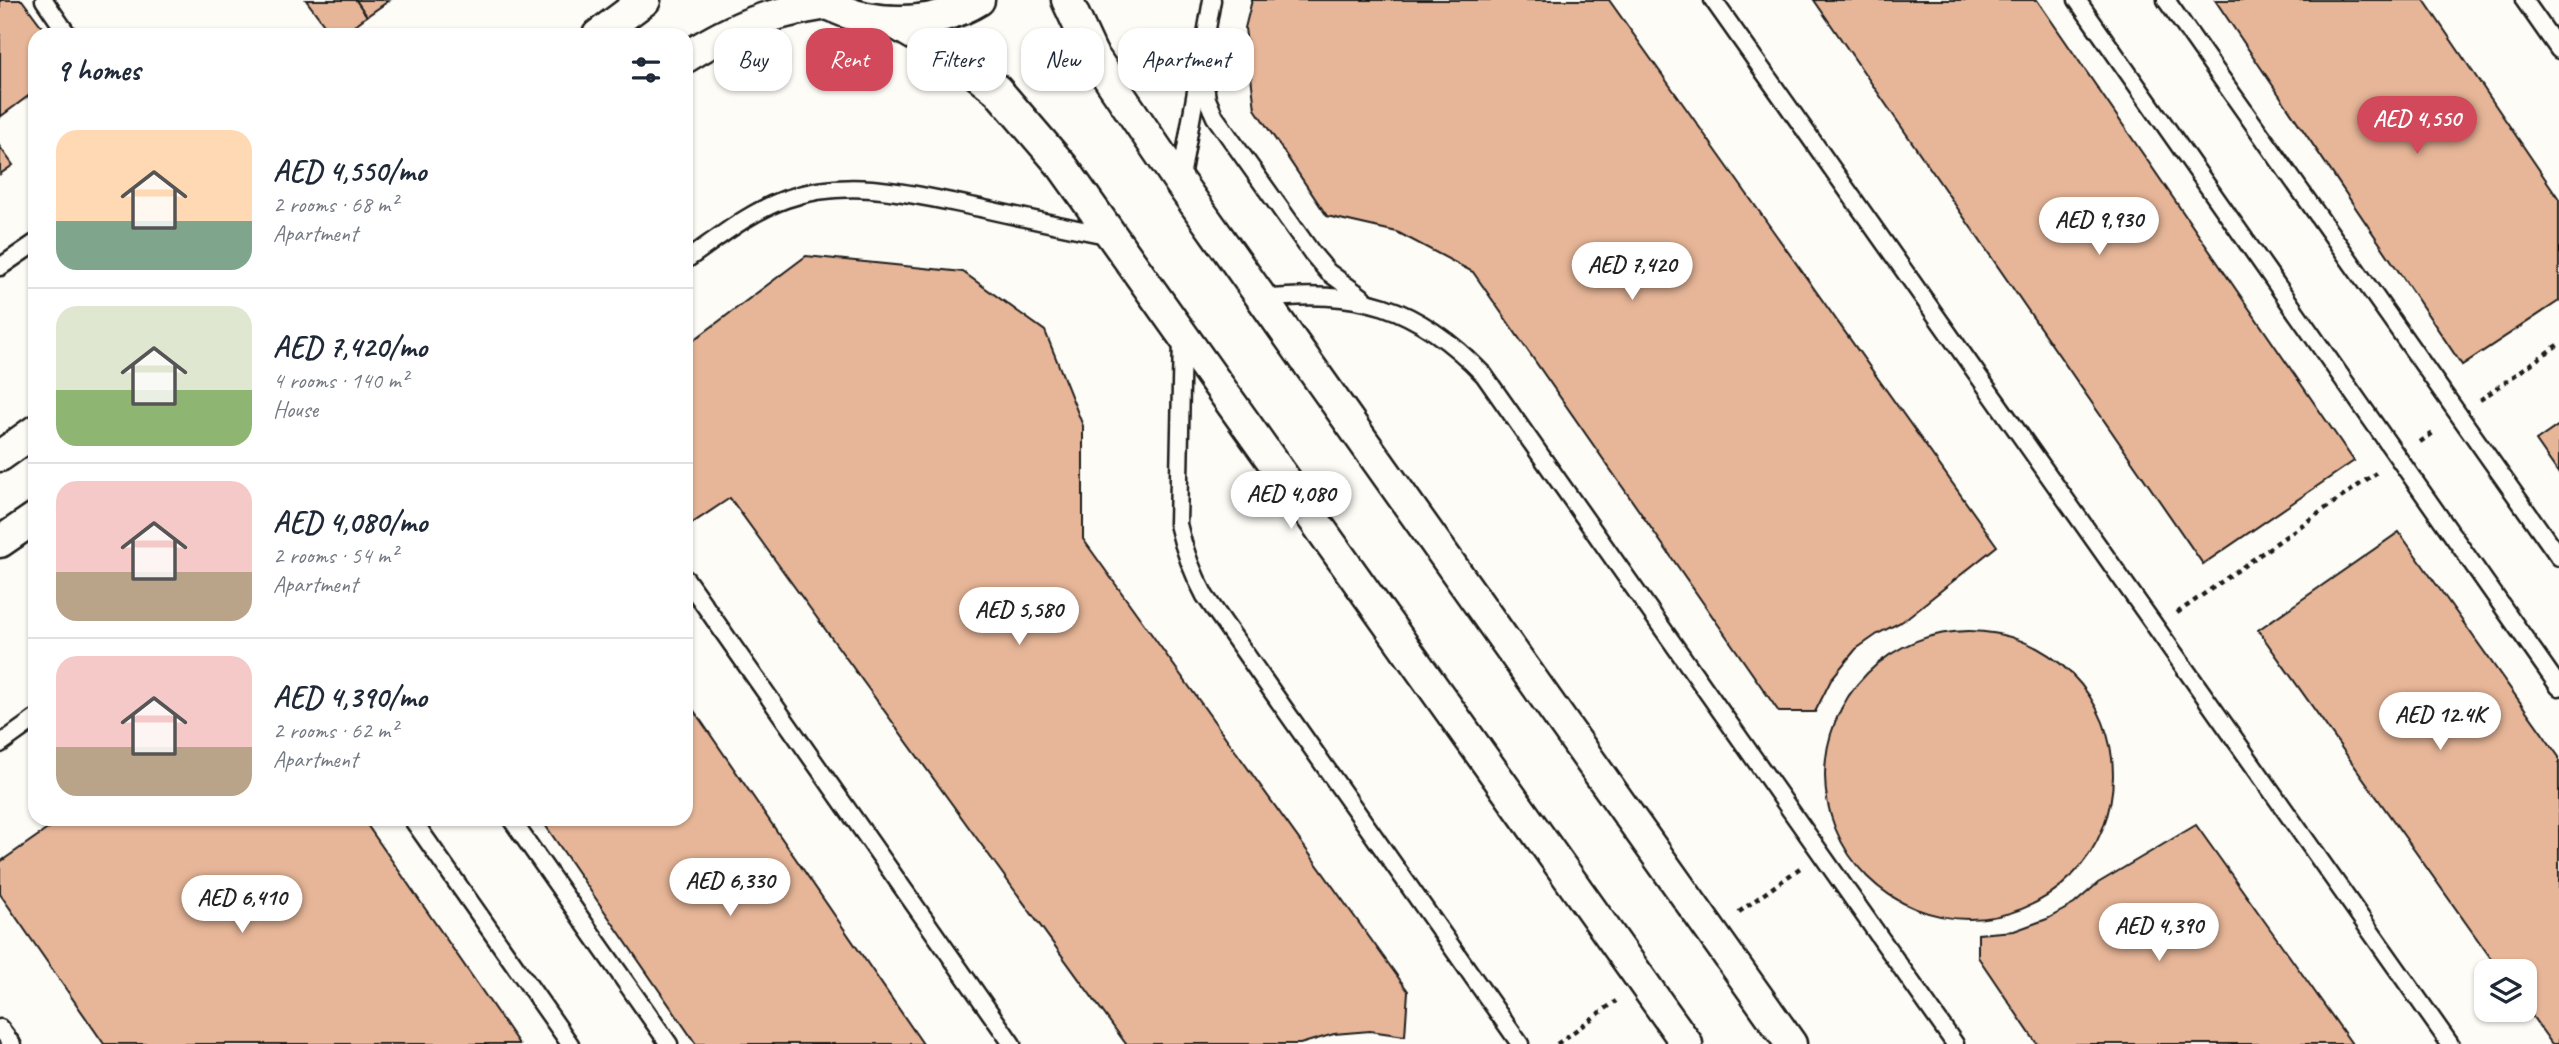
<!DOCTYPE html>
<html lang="en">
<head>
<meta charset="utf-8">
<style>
	:root { --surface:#fff; --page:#f2f2f3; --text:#1f2937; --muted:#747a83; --line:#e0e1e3; --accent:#d1495b }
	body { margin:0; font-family:Caveat,sans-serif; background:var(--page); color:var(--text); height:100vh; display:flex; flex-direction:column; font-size:26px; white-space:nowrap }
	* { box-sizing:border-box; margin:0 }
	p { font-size:23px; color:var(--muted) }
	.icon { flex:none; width:38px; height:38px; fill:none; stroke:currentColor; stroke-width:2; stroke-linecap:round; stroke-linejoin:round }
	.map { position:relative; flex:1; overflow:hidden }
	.side { position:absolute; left:28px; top:28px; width:665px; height:798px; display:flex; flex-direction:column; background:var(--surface); border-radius:21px; box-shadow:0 2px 5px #0004 }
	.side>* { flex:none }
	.top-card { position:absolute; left:714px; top:28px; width:665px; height:63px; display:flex; gap:14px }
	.tools { position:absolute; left:2474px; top:959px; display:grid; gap:14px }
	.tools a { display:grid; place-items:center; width:63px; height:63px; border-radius:14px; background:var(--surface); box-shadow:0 2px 5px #0004; font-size:35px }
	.price { position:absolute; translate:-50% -60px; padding:0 16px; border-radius:24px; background:#fff; color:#222; font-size:23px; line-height:46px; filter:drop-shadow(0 2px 4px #0008) }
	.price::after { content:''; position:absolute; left:50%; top:42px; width:21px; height:16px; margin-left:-10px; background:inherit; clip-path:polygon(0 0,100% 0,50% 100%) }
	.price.current { background:var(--accent); color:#fff }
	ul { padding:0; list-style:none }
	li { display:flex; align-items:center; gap:21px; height:175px; padding:0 28px }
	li+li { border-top:2px solid var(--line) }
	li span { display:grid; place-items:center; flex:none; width:196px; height:140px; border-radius:21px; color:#555 }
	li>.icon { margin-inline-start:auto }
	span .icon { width:84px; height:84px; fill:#fffc; stroke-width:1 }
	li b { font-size:30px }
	h2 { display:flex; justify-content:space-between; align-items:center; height:84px; padding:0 28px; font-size:30px }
	.pill { padding:0 24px; border-radius:21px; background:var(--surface); box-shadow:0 2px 5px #0004; font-size:24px; line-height:63px }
	.pill.current { background:var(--accent); color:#fff }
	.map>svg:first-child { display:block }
	.building { fill:#e7b698; stroke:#1c1c1c; stroke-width:2 }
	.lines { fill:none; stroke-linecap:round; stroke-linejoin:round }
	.service-casing { stroke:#1c1c1c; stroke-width:21 }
	.minor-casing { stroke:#1c1c1c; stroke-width:35 }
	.path { stroke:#1c1c1c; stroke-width:4.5; stroke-dasharray:5 5; stroke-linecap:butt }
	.service { stroke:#fdfcf7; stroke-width:16 }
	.minor { stroke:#fdfcf7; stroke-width:30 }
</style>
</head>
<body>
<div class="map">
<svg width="2559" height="1044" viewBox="0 0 2559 1044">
	<rect width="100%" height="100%" fill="#fdfcf7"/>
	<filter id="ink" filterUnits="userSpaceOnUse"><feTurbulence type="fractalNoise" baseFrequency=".0143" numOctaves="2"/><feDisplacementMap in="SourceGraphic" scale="14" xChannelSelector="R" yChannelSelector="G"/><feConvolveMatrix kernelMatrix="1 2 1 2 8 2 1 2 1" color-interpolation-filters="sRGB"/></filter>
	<g filter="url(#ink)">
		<g class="building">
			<polygon points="0,0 22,0 48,35 35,35 35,91 0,117"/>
			<polygon points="306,0 356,0 367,16 342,35 332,35"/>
			<polygon points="356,0 390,0 367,16"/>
			<polygon points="1252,0 1609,0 1997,546 1903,621 1879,633 1856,649 1832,678 1815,712 1779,712 1473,272 1397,232 1327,216 1255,109 1245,28"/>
			<polygon points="1814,0 2037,0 2354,461 2203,564"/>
			<polygon points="2215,0 2424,0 2559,199 2559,301 2462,365"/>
			<polygon points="0,147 13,165 0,174"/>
			<polygon points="806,256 963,272 1045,331 1083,426 1083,539 1408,991 1405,1036 1370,1031 1334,1034 1300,1044 1126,1044 730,498 688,526 686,523 686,346"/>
			<polygon points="2559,425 2559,474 2536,441"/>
			<polygon points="2399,532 2559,757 2559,1044 2552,1044 2525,1006 2525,971 2500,971 2258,630"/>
			<circle cx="1969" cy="775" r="144"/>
			<polygon points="686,699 923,1044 696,1044 541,819 686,819"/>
			<polygon points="62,819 363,819 519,1044 104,1044 0,894 0,862"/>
			<polygon points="2196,825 2352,1044 2037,1044 1978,957 1978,934 2014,931 2047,919 2074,904 2098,883"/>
		</g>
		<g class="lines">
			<defs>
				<g id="service">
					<polyline points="44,0 68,35"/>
					<polyline points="1713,0 2450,1044"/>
					<polyline points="2077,0 2559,687"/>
					<polyline points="2166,0 2559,557"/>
					<polyline points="2524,0 2559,50"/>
					<polyline points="1202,63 1207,99 1215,117 1312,253 1328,272 1362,297"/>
					<polyline points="1180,183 1212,0"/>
					<path d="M686 260C718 238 749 212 786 199 851 176 916 195 980 208 1024 218 1067 227 1111 236"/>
					<polyline points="0,267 35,243"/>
					<path d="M1261 299C1358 289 1416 304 1484 375L1955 1044"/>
					<path d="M1182 339 1178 524C1184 550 1192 572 1205 596L1520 1044"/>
					<polyline points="686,579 1012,1044"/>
					<polyline points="0,744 35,719"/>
					<polyline points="412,819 570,1044"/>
					<polyline points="511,819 669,1044"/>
					<polyline points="0,1028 12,1044"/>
				</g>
				<g id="minor">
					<path d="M822 0C866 29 935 27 979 0"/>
					<polyline points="1067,0 1092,54 1180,183 1791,1044"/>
					<polyline points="891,21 967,66 997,90 1063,167 1687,1044"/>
					<polyline points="598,35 645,0"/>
					<path d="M686 57C737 25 769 13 828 4"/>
					<polyline points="0,456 35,431"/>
					<polyline points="0,542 35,518"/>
				</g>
			</defs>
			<use href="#service" class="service-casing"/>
			<use href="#minor" class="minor-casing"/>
			<g class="path">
				<polyline points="2480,400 2559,344"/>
				<polyline points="2420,442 2436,431"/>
				<polyline points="2177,613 2376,473"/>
				<polyline points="1739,912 1800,868"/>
				<polyline points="1557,1044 1616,1001"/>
			</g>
			<use href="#service" class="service"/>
			<use href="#minor" class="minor"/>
		</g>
	</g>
</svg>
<div class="tools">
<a><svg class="icon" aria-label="layers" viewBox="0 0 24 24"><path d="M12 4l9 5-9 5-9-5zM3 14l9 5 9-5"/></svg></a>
</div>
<b class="price current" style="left:2417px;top:156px">AED 4,550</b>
<b class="price" style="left:2099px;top:257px">AED 9,930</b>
<b class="price" style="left:1632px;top:302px">AED 7,420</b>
<b class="price" style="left:1291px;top:531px">AED 4,080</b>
<b class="price" style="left:1019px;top:647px">AED 5,580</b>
<b class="price" style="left:2440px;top:752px">AED 12.4K</b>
<b class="price" style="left:730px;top:918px">AED 6,330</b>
<b class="price" style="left:242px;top:935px">AED 6,410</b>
<b class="price" style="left:2159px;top:963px">AED 4,390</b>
<div class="top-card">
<a class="pill">Buy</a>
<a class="pill current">Rent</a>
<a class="pill">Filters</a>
<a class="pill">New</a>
<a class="pill">Apartment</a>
</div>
<section class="side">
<h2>9 homes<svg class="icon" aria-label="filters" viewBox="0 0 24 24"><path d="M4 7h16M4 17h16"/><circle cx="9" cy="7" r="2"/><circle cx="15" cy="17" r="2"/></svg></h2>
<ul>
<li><span style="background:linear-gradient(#ffd9b3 65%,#7fa58c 0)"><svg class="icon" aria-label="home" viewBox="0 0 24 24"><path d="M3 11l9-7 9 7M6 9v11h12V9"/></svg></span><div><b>AED 4,550/mo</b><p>2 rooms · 68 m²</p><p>Apartment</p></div></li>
<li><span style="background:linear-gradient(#dfe7d0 60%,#8fb573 0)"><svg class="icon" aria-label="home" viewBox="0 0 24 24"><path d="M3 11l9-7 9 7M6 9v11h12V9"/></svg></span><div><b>AED 7,420/mo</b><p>4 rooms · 140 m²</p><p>House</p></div></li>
<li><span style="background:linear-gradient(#f6c9c9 65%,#b9a48a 0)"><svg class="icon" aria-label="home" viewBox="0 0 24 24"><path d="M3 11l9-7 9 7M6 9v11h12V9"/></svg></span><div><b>AED 4,080/mo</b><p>2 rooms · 54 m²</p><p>Apartment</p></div></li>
<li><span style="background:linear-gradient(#f6c9c9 65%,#b9a48a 0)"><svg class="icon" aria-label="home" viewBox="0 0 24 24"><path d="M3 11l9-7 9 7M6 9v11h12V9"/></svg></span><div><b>AED 4,390/mo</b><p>2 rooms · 62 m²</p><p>Apartment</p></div></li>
</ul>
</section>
</div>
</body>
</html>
